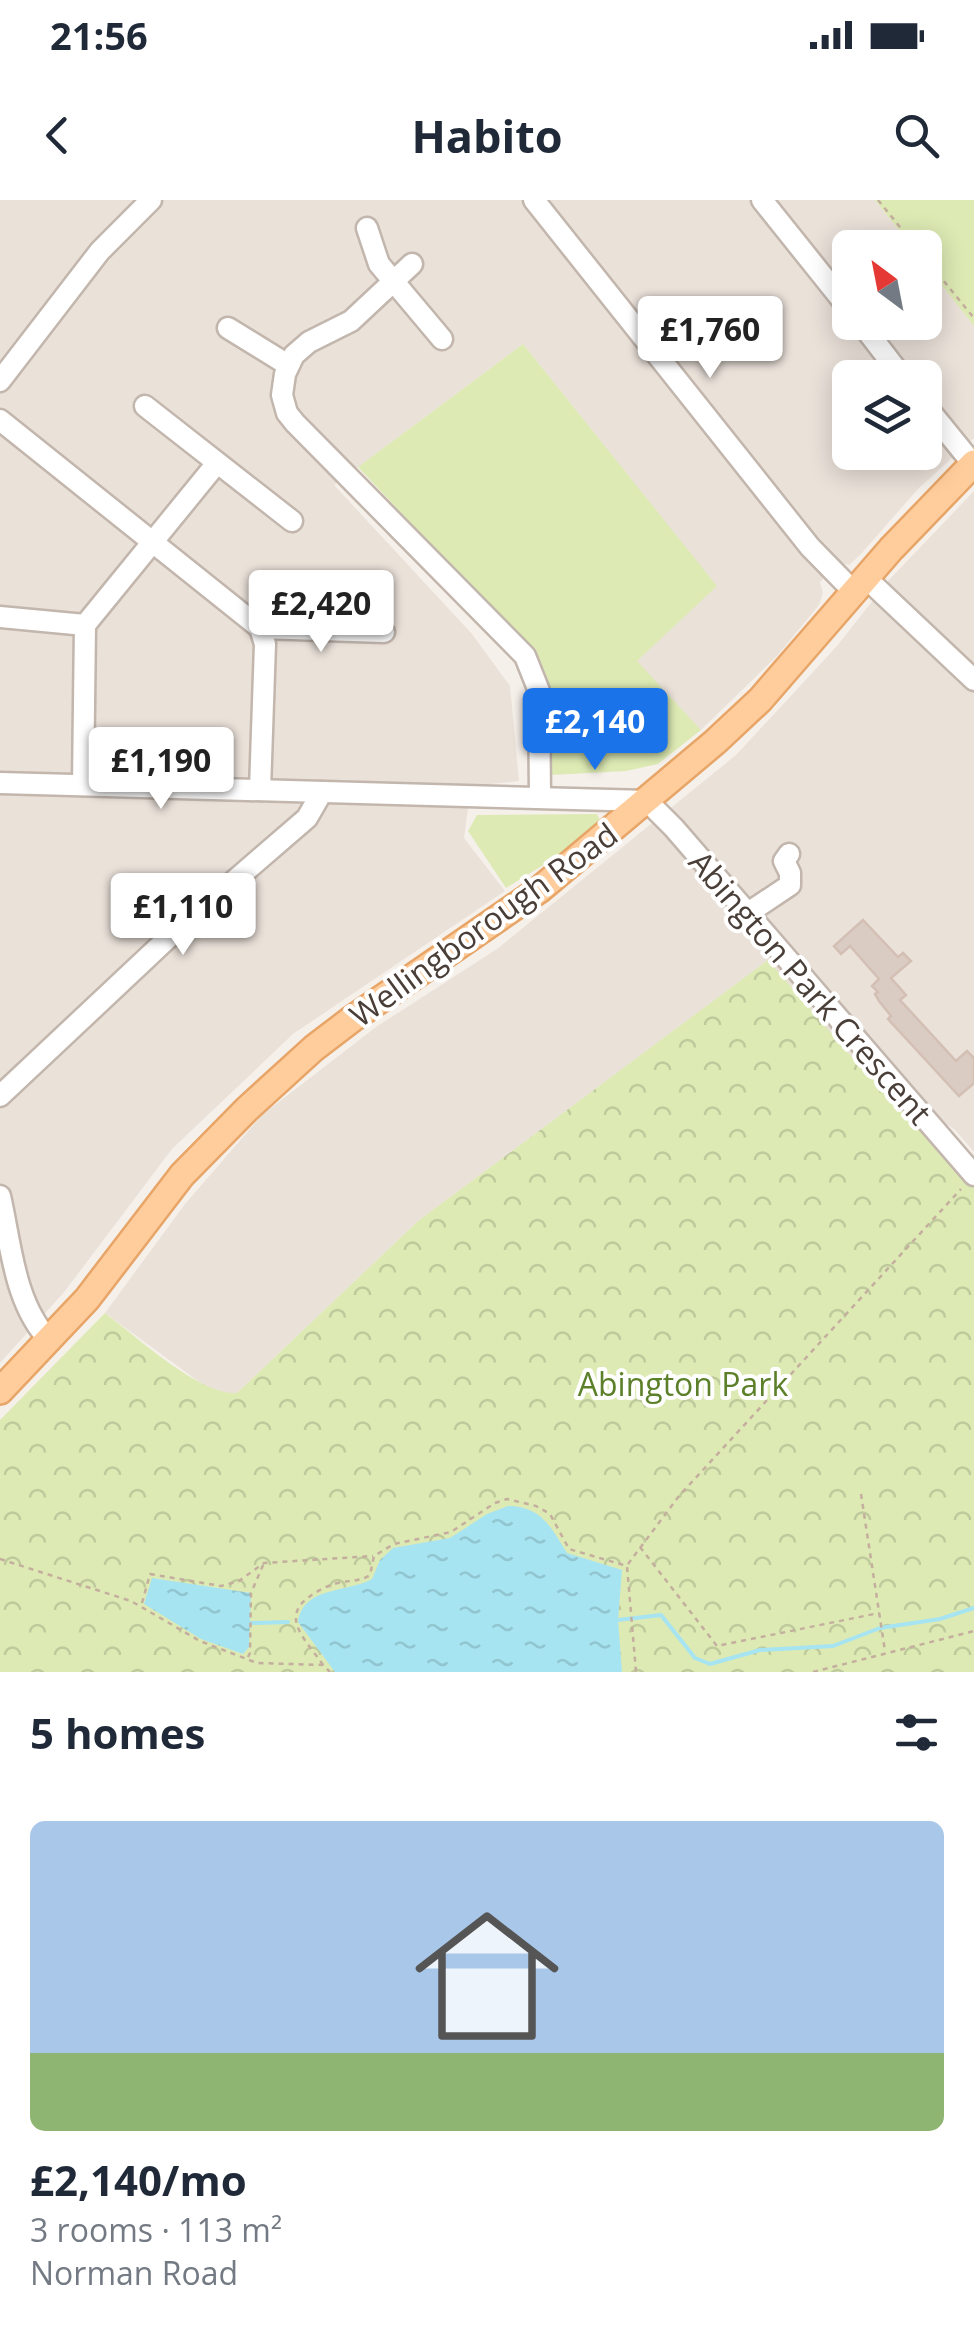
<!DOCTYPE html>
<html lang="en">
<head>
<meta charset="utf-8">
<style>
	:root { --surface:#fff; --page:#f2f2f3; --text:#1f2937; --muted:#747a83; --accent:#1a73e8 }
	body { margin:0; font-family:"Open Sans",sans-serif; background:var(--page); color:var(--text); height:100vh; display:flex; flex-direction:column; font-size:38px; white-space:nowrap }
	* { box-sizing:border-box; margin:0 }
	p { font-size:32px; color:var(--muted) }
	.icon { flex:none; width:55px; height:55px; fill:none; stroke:currentColor; stroke-width:2; stroke-linecap:round; stroke-linejoin:round }
	.map { position:relative; height:1472px; overflow:hidden }
	.details { display:flex; flex-direction:column; background:var(--surface); flex:1 }
	.details>* { flex:none }
	.needle { width:65px; rotate:328deg }
	.fabs { position:absolute; left:832px; top:30px; display:grid; gap:20px }
	.fabs a { display:grid; place-items:center; width:110px; height:110px; border-radius:15px; background:var(--surface); box-shadow:0 5px 25px #0003; font-size:50px }
	.price { position:absolute; translate:-50% -85px; padding:0 22px; border-radius:10px; background:#fff; color:#222; font-size:32px; line-height:65px; filter:drop-shadow(0 2px 5px #0008) }
	.price::after { content:''; position:absolute; left:50%; top:60px; width:30px; height:22px; margin-left:-15px; background:inherit; clip-path:polygon(0 0,100% 0,50% 100%) }
	.price.current { background:var(--accent); color:#fff }
	ul { padding:0; list-style:none }
	li { display:grid; align-content:center; gap:20px; height:530px; padding:0 30px }
	li span { display:grid; place-items:center; height:310px; border-radius:15px; color:#555 }
	li>.icon { margin-inline-start:auto }
	span .icon { width:180px; height:180px; fill:#fffc; stroke-width:1 }
	li b { font-size:42px }
	h2 { display:flex; justify-content:space-between; align-items:center; height:120px; padding:0 30px; font-size:42px }
	.status { display:flex; justify-content:space-between; align-items:center; height:70px; padding:0 50px; background:var(--surface); direction:ltr }
	.status svg { height:28px; fill:currentColor }
	header { display:flex; justify-content:space-between; align-items:center; height:130px; padding:0 30px; background:var(--surface); font-size:45px; font-weight:700 }
	.map>svg:first-child { display:block }
	.residential { fill:#eae1d9; fill-rule:evenodd }
	.green { fill:#ddeab4 }
	.park { fill:url(#park-crowns) }
	.water { fill:url(#water-ripples) }
	.lines { fill:none; stroke-linecap:round; stroke-linejoin:round }
	.stream { stroke:#a7e4f2; stroke-width:4 }
	.building { fill:#dbccc3; stroke:#d3bfb3; stroke-width:2.5 }
	.minor-casing { stroke:#c2b6ad; stroke-width:25 }
	.major-casing { stroke:#e7a568; stroke-width:30 }
	.path { stroke:#c4ae9e; stroke-width:2.5; stroke-dasharray:5 5; stroke-linecap:butt }
	.minor { stroke:#fff; stroke-width:20 }
	.major { stroke:#ffcc9b; stroke-width:25 }
	.labels { text-anchor:middle; dominant-baseline:central; stroke-width:8; stroke-linejoin:round; paint-order:stroke }
	.street-label { font-size:32px; fill:#4a3f38; stroke:#fff }
	.park-label { font-size:32px; fill:#5c7f29; stroke:#fff }
</style>
</head>
<body>
<div class="status"><b>21:56</b><svg viewBox="0 0 49 12"><path d="M0 12V9h3v3zM5 12V6h3v6zM10 12V3h3v9zM15 12V0h3v12zM26 1h20v11H26zM47 4h2v5h-2z"/></svg></div>
<header><svg class="icon" aria-label="back" viewBox="0 0 24 24"><path d="M15 5l-7 7 7 7"/></svg>Habito<svg class="icon" aria-label="search" viewBox="0 0 24 24"><circle cx="10" cy="10" r="6"/><path d="M15 15l6 6"/></svg></header>
<div class="map">
<svg width="974" height="1472" viewBox="0 0 974 1472">
	<defs>
		<pattern id="park-crowns" width="20" height="18" patternUnits="userSpaceOnUse" patternTransform="scale(2.5)"><rect width="20" height="18" fill="#ddeab4"/><path d="M2 6a3 3 0 1 1 6 0M12 15a3 3 0 1 1 6 0" fill="none" stroke="#bfca9c"/></pattern>
		<pattern id="water-ripples" width="26" height="14" patternUnits="userSpaceOnUse" patternTransform="scale(2.5)"><rect width="26" height="14" fill="#a7e4f2"/><path d="M2 4q2-2 4 0t4 0M15 11q2-2 4 0t4 0" fill="none" stroke="#91c5d0"/></pattern>
	</defs>
	<rect width="100%" height="100%" fill="#f6f0eb"/>
	<g class="residential">
		<path d="M0 0H875L912 47 850 48V122H925V64L974 126V238L918 289 860 355 849 365 838 363 820 382 823 393 819 405 777 456 701 530 636 461 716 386 523 144 334 285 472 434 510 486 519 581 471 586 464 638 505 691 293 834 172 949 65 1091 0 1163ZM850 178H925V252H850Z"/>
		<polygon points="974,291 974,952 955,930 851,856 767,761 418,1021 237,1193 222,1194 198,1181 105,1113 185,1004 262,915 376,827 497,749 736,555 837,446 888,381"/>
	</g>
	<g class="green">
		<polygon points="875,0 974,0 974,126 925,64 925,48 912,47"/>
		<polygon points="523,144 717,386 637,461 701,530 658,564 626,571 551,575 545,497 517,436 358,267"/>
		<polygon points="597,614 600,620 558,656 506,688 468,631 477,615"/>
	</g>
	<path class="park" d="M768 760 851 856 974 982V1472H0V1220L105 1113C136 1136 199 1195 237 1193L418 1021Z"/>
	<g class="water">
		<path d="M508 1306C541 1306 551 1327 567 1353L622 1370 618 1420 622 1472H335L298 1422C303 1386 347 1393 372 1379L380 1360 393 1348 450 1338 487 1314Z"/>
		<polygon points="152,1378 251,1393 249,1447 243,1454 201,1439 144,1404"/>
	</g>
	<g class="lines">
		<g class="stream">
			<polyline points="618,1420 661,1415 695,1458 710,1464 760,1450 833,1446 880,1428 940,1419 974,1408"/>
			<polyline points="251,1423 288,1422"/>
		</g>
	</g>
	<polygon class="building" points="863,720 898,757 903,753 911,761 891,778 906,795 900,800 956,861 967,851 974,858 974,883 959,896 888,819 891,816 879,801 875,794 878,792 872,786 879,779 850,746 841,754 834,746"/>
	<g class="lines">
		<defs>
			<g id="minor">
				<polyline points="534,0 810,347 854,392"/>
				<polyline points="762,0 850,110"/>
				<polyline points="367,28 379,64 442,139"/>
				<polyline points="412,64 351,121 309,142 294,155 285,174 282,195 287,213 295,223 525,456 539,491 540,597"/>
				<polyline points="860,122 903,178"/>
				<polyline points="228,128 288,165"/>
				<polyline points="0,181 100,51 151,0"/>
				<polyline points="925,205 973,264"/>
				<polyline points="145,206 292,321"/>
				<polyline points="0,220 260,428 265,444 260,590"/>
				<polyline points="866,378 974,480"/>
				<polyline points="0,417 85,425"/>
				<polyline points="260,428 384,432"/>
				<polyline points="0,583 647,601 674,628 974,975"/>
				<polyline points="83,585 85,425 217,263"/>
				<polyline points="748,713 790,685 790,673 784,661 789,654"/>
				<polyline points="0,896 167,739 307,618 322,592"/>
				<path d="M0 996C11 1044 14 1104 50 1141"/>
			</g>
			<polyline id="major" points="0,1191 87,1099 182,975 247,909 314,848 352,819 539,690 715,542 760,500 891,349 974,263"/>
		</defs>
		<use href="#minor" class="minor-casing"/>
		<use href="#major" class="major-casing"/>
		<g class="path">
			<polyline points="878,0 917,48"/>
			<polyline points="925,58 974,118"/>
			<polyline points="861,1294 885,1451"/>
			<polyline points="640,1347 717,1446 879,1413"/>
			<polyline points="0,1359 131,1401 200,1441 257,1463 323,1465 330,1472"/>
			<polyline points="628,1364 679,1296 961,989"/>
			<polyline points="142,1403 150,1374 221,1386 239,1381 264,1363 373,1356"/>
			<polyline points="248,1457 250,1453 251,1393 264,1363"/>
			<path d="M323 1465C308 1442 279 1418 309 1397 317 1391 328 1385 338 1383 351 1380 359 1382 370 1375L374 1356 394 1344 451 1332 495 1303 507 1299 536 1306 550 1314 569 1349 627 1366 636 1472"/>
			<polyline points="813,1472 974,1431"/>
		</g>
		<use href="#minor" class="minor"/>
		<use href="#major" class="major"/>
	</g>
	<g class="labels">
		<g class="street-label">
			<text transform="translate(483 724) rotate(-36)">Wellingborough Road</text>
			<text transform="translate(811 787) rotate(49)">Abington Park Crescent</text>
		</g>
		<g class="park-label">
			<text x="683" y="1183">Abington Park</text>
		</g>
	</g>
</svg>
<div class="fabs">
<a><svg class="needle" viewBox="-14 -14 28 28"><path d="M0-13l5 13h-10z" fill="#e53935"/><path d="M0 13l5-13h-10z" fill="#747a83"/></svg></a>
<a><svg class="icon" aria-label="layers" viewBox="0 0 24 24"><path d="M12 4l9 5-9 5-9-5zM3 14l9 5 9-5"/></svg></a>
</div>
<b class="price" style="left:710px;top:181px">£1,760</b>
<b class="price" style="left:321px;top:455px">£2,420</b>
<b class="price current" style="left:595px;top:573px">£2,140</b>
<b class="price" style="left:161px;top:612px">£1,190</b>
<b class="price" style="left:183px;top:758px">£1,110</b>
</div>
<section class="details">
<h2>5 homes<svg class="icon" aria-label="filters" viewBox="0 0 24 24"><path d="M4 7h16M4 17h16"/><circle cx="9" cy="7" r="2"/><circle cx="15" cy="17" r="2"/></svg></h2>
<ul>
<li><span style="background:linear-gradient(#a9c7e8 75%,#8fb573 0)"><svg class="icon" aria-label="home" viewBox="0 0 24 24"><path d="M3 11l9-7 9 7M6 9v11h12V9"/></svg></span><div><b>£2,140/mo</b><p>3 rooms · 113 m²</p><p>Norman Road</p></div></li>
</ul>
</section>
</body>
</html>
